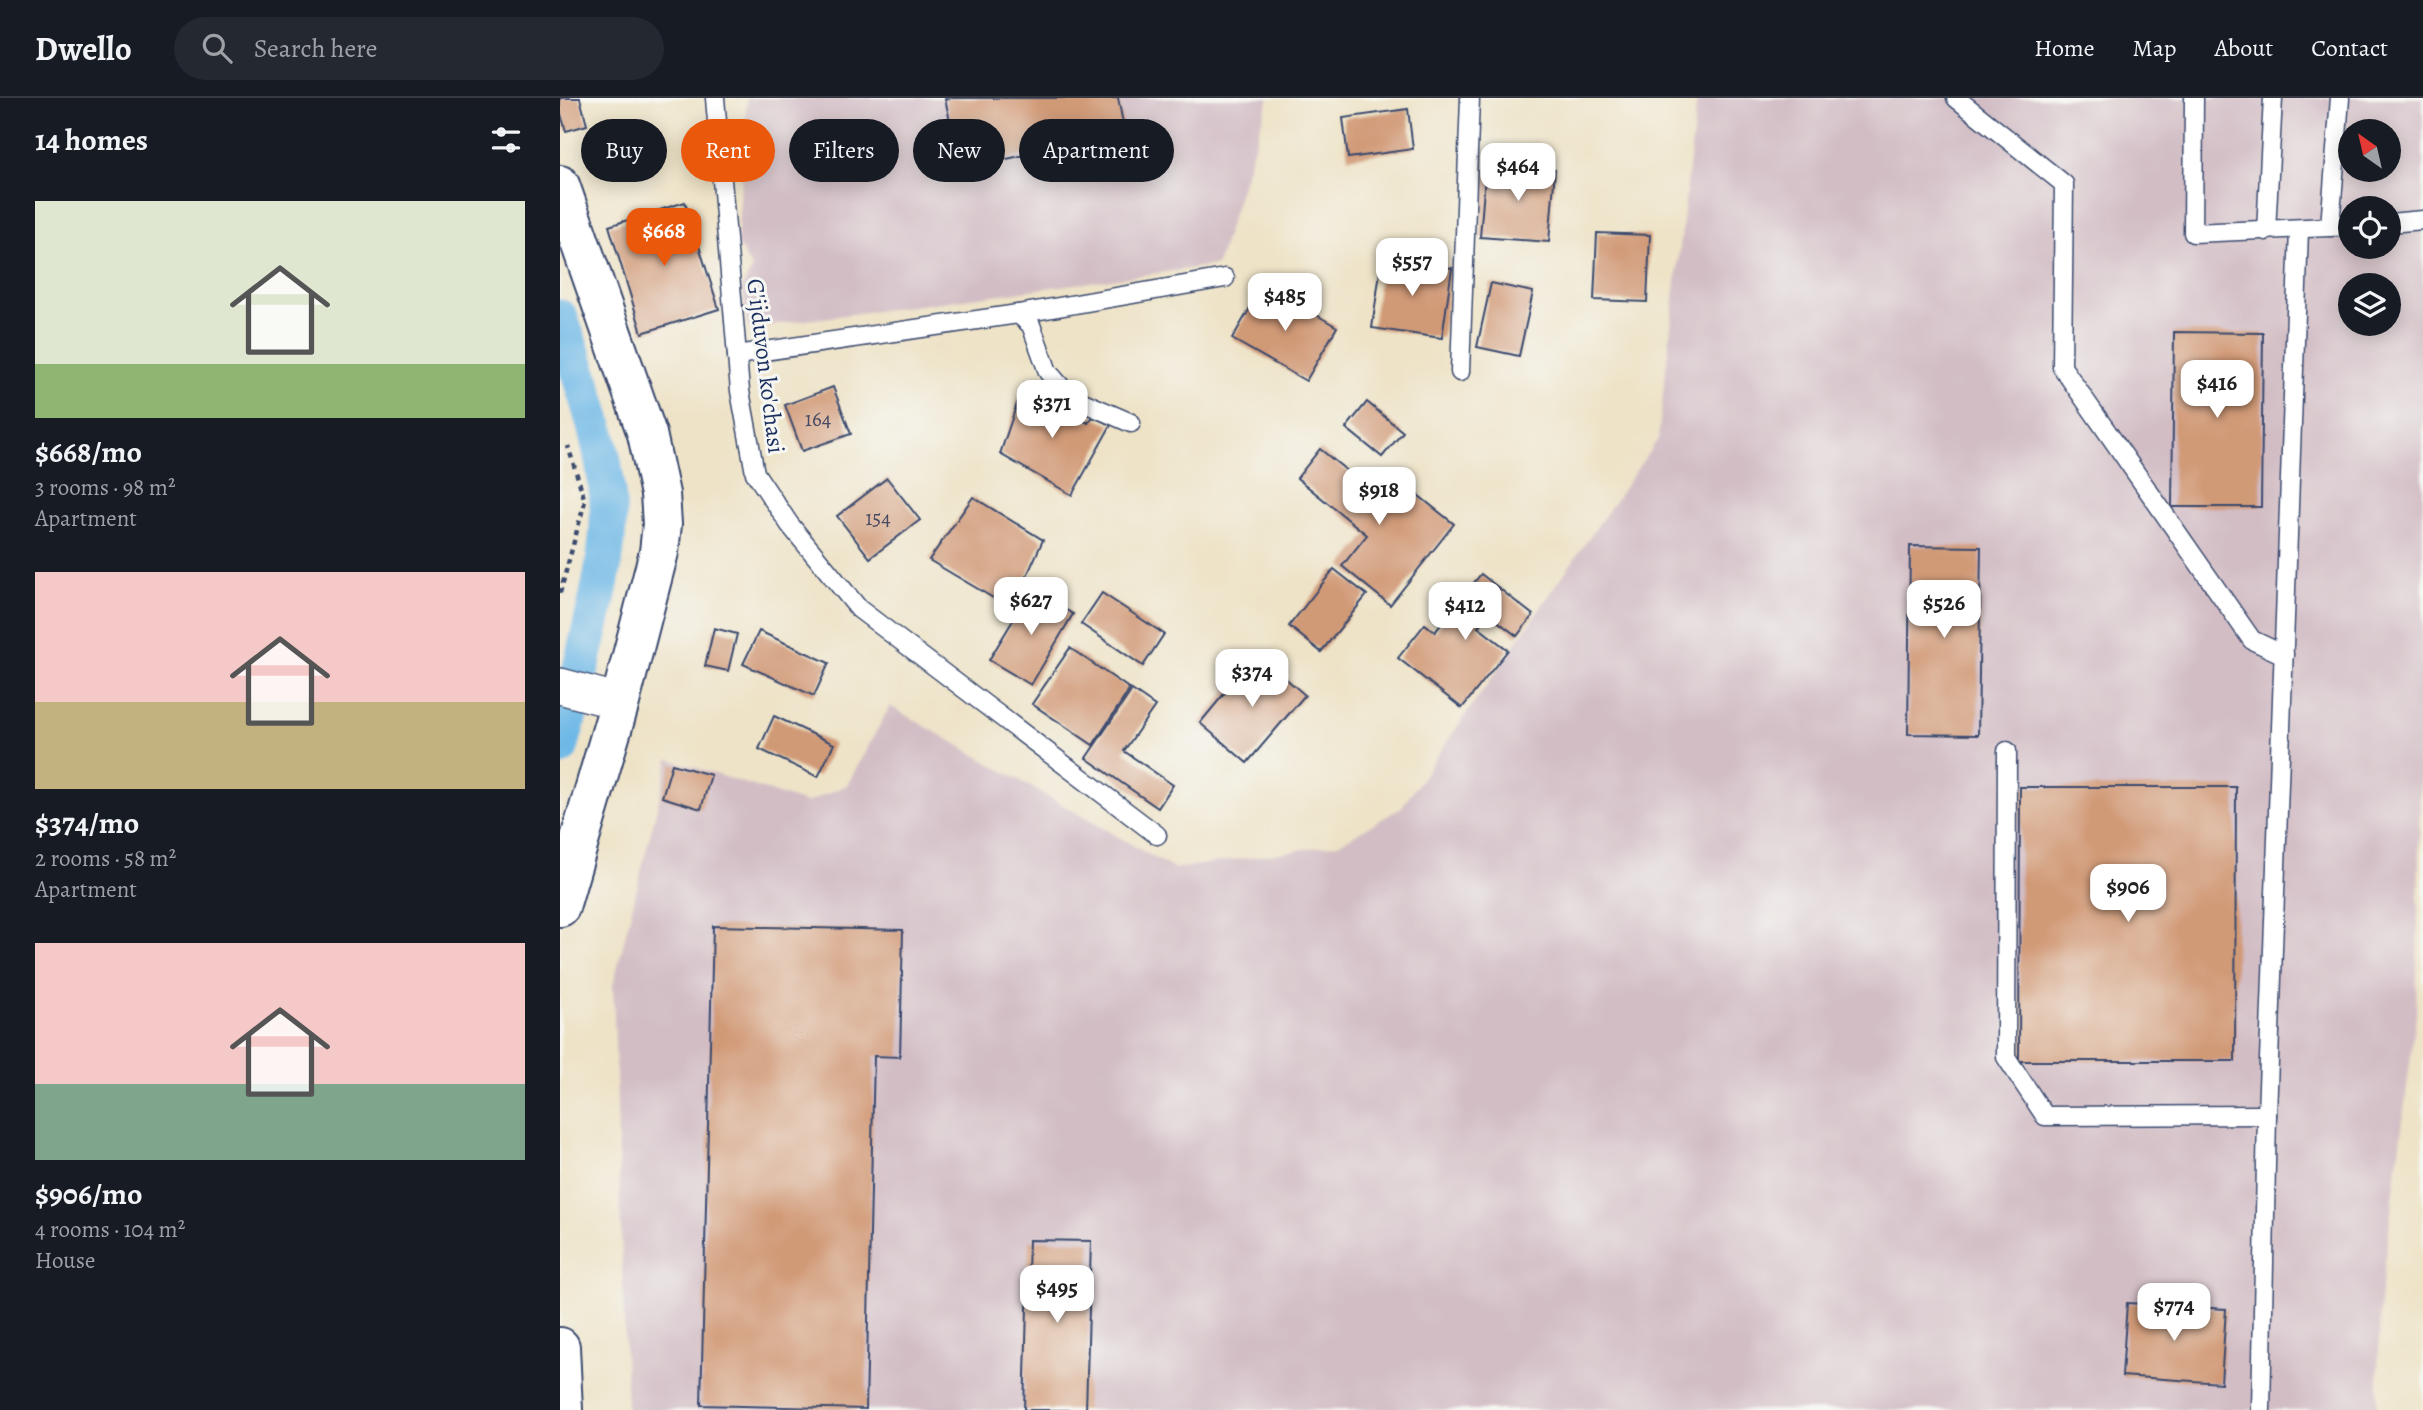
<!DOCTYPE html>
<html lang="en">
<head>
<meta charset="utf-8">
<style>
	:root { --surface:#171b24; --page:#242831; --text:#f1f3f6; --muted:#9ea1a6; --line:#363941; --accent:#ea580c }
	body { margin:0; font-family:Alegreya,serif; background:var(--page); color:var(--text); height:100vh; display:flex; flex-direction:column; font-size:26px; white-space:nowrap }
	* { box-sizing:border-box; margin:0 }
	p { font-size:23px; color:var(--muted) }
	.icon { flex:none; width:38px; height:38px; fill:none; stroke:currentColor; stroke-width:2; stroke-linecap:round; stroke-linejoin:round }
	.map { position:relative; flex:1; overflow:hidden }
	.sheet { display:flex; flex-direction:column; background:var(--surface); width:560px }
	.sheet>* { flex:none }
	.guide { position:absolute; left:21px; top:21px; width:665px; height:63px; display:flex; gap:14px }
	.needle { width:46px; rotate:326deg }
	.fabs { position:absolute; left:1778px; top:21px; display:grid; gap:14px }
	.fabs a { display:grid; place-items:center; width:63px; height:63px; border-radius:50%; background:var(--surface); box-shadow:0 4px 18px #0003; font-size:35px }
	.price { position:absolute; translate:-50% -60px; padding:0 16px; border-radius:14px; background:#fff; color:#222; font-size:23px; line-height:46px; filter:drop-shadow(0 2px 4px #0008) }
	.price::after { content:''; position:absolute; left:50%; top:42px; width:21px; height:16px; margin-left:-10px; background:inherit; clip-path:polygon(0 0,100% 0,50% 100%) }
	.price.active { background:var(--accent); color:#fff }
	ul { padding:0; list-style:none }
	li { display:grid; align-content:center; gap:14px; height:371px; padding:0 35px }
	li span { display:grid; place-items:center; height:217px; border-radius:0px; color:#555 }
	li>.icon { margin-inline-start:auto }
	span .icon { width:126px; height:126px; fill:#fffc; stroke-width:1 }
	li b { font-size:30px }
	h2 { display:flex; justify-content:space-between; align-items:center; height:84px; padding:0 35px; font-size:30px }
	.tag { padding:0 24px; border-radius:32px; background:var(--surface); box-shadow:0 4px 18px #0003; font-size:24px; line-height:63px }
	.tag.active { background:var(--accent); color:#fff }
	header { display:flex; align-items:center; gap:42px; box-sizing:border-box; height:98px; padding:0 35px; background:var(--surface); border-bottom:2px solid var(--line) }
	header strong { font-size:33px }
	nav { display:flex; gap:38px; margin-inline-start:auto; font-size:24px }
	.search { width:490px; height:63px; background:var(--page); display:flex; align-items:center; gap:18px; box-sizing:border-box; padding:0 24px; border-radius:38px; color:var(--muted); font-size:26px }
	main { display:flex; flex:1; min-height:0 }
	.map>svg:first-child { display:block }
	.industrial { fill:#d2bdc5; fill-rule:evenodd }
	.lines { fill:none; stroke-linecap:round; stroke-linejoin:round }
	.canal { stroke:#6db8e6; stroke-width:37 }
	.building { fill:#d19a77 }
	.lane-casing { stroke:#3b4a6e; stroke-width:21 }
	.street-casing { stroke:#3b4a6e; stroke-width:38 }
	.secondary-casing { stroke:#3b4a6e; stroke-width:42 }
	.path { stroke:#3b4a6e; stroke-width:4.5; stroke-dasharray:5 5; stroke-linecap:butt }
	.lane { stroke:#fff; stroke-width:18 }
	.street { stroke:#fff; stroke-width:35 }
	.secondary { stroke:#fff; stroke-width:38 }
	.labels { text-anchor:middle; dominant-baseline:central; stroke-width:6; stroke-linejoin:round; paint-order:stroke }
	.number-label { font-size:21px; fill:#484a64 }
	.street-label { font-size:24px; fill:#1b2f5e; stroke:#f6f6f2 }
</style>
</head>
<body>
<header>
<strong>Dwello</strong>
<div class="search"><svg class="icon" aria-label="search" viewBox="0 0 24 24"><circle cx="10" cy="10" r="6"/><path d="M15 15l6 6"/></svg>Search here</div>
<nav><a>Home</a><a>Map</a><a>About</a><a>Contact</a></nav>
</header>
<main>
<section class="sheet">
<h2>14 homes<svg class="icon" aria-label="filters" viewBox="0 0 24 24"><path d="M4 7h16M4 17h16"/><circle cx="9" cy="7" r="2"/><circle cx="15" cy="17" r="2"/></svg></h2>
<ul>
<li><span style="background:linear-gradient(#dfe7d0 75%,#8fb573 0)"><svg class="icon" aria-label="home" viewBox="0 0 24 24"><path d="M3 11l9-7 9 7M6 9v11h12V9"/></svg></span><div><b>$668/mo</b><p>3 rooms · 98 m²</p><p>Apartment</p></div></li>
<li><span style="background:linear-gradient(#f6c9c9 60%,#c2b280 0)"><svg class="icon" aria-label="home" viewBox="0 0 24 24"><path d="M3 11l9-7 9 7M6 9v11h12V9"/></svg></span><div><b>$374/mo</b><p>2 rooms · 58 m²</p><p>Apartment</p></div></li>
<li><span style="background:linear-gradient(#f6c9c9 65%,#7fa58c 0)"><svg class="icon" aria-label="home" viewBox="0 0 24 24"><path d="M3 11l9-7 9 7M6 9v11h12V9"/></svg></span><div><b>$906/mo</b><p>4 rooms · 104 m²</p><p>House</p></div></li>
</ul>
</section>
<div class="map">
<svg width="1863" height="1312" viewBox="0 0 1863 1312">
	<rect width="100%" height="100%" fill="#f6f6f2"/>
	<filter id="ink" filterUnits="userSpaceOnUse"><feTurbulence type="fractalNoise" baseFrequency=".0143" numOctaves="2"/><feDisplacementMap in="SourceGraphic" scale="14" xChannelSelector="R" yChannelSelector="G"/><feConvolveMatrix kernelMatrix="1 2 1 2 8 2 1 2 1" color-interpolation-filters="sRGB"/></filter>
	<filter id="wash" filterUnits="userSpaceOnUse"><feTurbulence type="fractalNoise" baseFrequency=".00686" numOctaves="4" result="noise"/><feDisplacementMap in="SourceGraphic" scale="28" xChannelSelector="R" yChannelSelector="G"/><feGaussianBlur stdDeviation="1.57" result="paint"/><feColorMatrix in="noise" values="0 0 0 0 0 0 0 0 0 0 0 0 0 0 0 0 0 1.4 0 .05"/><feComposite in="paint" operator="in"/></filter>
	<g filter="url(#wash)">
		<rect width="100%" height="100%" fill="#eee3c7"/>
		<g class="industrial">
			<polygon points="187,0 709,0 657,167 188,230 182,189 192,171 177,145"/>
			<path d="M1137 0H1863V518L1856 918 1820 1203 1817 1312H67L53 887 109 661 246 705 287 687 330 608 614 771 778 746 841 710 1098 341ZM1790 33H1829V72H1790ZM1790 110H1829V149H1790ZM1790 187H1829V226H1790Z"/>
		</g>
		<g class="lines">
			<path class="canal" d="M0 220C20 278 45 343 48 405 50 451 38 497 28 541 19 577 11 613 0 649"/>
		</g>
		<g id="blocks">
			<g class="building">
				<polygon points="0,0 20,0 27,27 6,33 0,13"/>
				<polygon points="392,0 558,0 565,35 401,71 385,1"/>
				<polygon points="848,11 853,51 788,60 783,20"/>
				<polygon points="926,67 995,72 989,144 920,139"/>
				<polygon points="125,104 159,211 82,235 49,128"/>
				<polygon points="1037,135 1090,137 1087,204 1034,202"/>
				<polygon points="822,160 892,170 882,240 812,230"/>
				<polygon points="931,185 973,194 959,258 917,249"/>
				<polygon points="704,186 777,229 746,283 672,241"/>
				<polygon points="1614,234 1703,235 1701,409 1612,409"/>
				<polygon points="464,285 489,296 486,302 528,325 533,319 551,327 512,397 440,356"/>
				<polygon points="273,289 291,336 242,353 225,307"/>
				<polygon points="807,304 843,334 822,359 786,330"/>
				<polygon points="760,351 833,410 849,390 894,426 830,507 782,468 807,437 737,380"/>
				<polygon points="327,380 360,422 310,460 277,418"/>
				<polygon points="413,399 483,442 452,511 369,462"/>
				<polygon points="1350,448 1421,449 1418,637 1348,636"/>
				<polygon points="774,471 807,497 761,554 729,528"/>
				<polygon points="921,476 973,517 957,538 928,516 918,529 948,552 902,610 838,560 865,526 875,534"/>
				<polygon points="472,491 513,516 471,587 429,562"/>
				<polygon points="542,495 604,536 583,568 521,526"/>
				<polygon points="154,530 177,536 168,573 145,568"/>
				<polygon points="199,533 269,565 254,598 183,566"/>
				<polygon points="510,550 570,591 533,647 472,606"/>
				<polygon points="697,556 745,597 687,665 640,625"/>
				<polygon points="572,592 595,608 564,653 613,687 598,710 526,660"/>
				<polygon points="214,618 274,646 258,679 199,651"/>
				<polygon points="112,666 151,677 141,711 102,699"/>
				<polygon points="1460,689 1676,689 1675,963 1459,963"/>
				<polygon points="153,828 343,832 340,959 314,958 306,1311 141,1307"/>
				<polygon points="469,1142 531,1143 526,1312 464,1312"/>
				<polygon points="1567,1205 1666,1211 1661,1285 1562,1278"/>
			</g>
		</g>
	</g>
	<g filter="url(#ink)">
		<use href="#blocks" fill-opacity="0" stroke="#3b4a6e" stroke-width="2"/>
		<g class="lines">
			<defs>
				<g id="lane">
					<polyline points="155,0 180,293 195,375 230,427 299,511 597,737"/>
					<polyline points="1396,0 1504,86 1502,269 1692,542 1724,557"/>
					<polyline points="1634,0 1633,135 1790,128"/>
					<polyline points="1829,125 1863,122"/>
					<polyline points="1770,129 1780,0"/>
					<polyline points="1706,133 1713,0"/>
					<polyline points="458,216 665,180"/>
					<polyline points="177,257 458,216 471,227 488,274 509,298 571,325"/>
					<polyline points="900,274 910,0"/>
					<polyline points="1447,653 1446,959 1485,1018 1707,1017"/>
					<polyline points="1701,1312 1707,1017 1739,132"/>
				</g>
				<polyline id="street" points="0,588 60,604"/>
				<g id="secondary">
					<polyline points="0,87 87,336 100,396 102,426 99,454 60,604 0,809"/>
					<polyline points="0,1249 3,1312"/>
				</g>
			</defs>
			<use href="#lane" class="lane-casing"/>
			<use href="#street" class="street-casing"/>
			<use href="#secondary" class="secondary-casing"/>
			<polyline class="path" points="0,495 25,403 8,348"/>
			<use href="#lane" class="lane"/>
			<use href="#street" class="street"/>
			<use href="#secondary" class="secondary"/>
		</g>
	</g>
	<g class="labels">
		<g class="number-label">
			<text x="258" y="321">164</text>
			<text x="318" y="420">154</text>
		</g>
		<g class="street-label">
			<text transform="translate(206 268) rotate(83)">G'ijduvon ko'chasi</text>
		</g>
	</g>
</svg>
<div class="fabs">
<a><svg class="needle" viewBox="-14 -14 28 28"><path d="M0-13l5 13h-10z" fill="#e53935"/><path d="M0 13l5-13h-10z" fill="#9ea1a6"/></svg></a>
<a><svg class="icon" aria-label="locate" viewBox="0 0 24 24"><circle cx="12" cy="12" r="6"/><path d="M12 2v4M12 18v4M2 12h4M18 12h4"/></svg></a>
<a><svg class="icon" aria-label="layers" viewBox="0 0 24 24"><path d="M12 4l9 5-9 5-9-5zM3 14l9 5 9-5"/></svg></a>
</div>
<b class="price" style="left:958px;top:105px">$464</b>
<b class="price active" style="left:104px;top:170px">$668</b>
<b class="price" style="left:852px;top:200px">$557</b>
<b class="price" style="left:725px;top:235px">$485</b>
<b class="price" style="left:1657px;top:322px">$416</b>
<b class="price" style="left:492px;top:342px">$371</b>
<b class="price" style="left:819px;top:429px">$918</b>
<b class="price" style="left:471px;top:539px">$627</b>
<b class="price" style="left:1384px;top:542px">$526</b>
<b class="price" style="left:905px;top:544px">$412</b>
<b class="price" style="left:692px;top:611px">$374</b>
<b class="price" style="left:1568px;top:826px">$906</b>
<b class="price" style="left:497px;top:1227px">$495</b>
<b class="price" style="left:1614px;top:1245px">$774</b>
<div class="guide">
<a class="tag">Buy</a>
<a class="tag active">Rent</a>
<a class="tag">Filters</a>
<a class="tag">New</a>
<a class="tag">Apartment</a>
</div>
</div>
</main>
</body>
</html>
